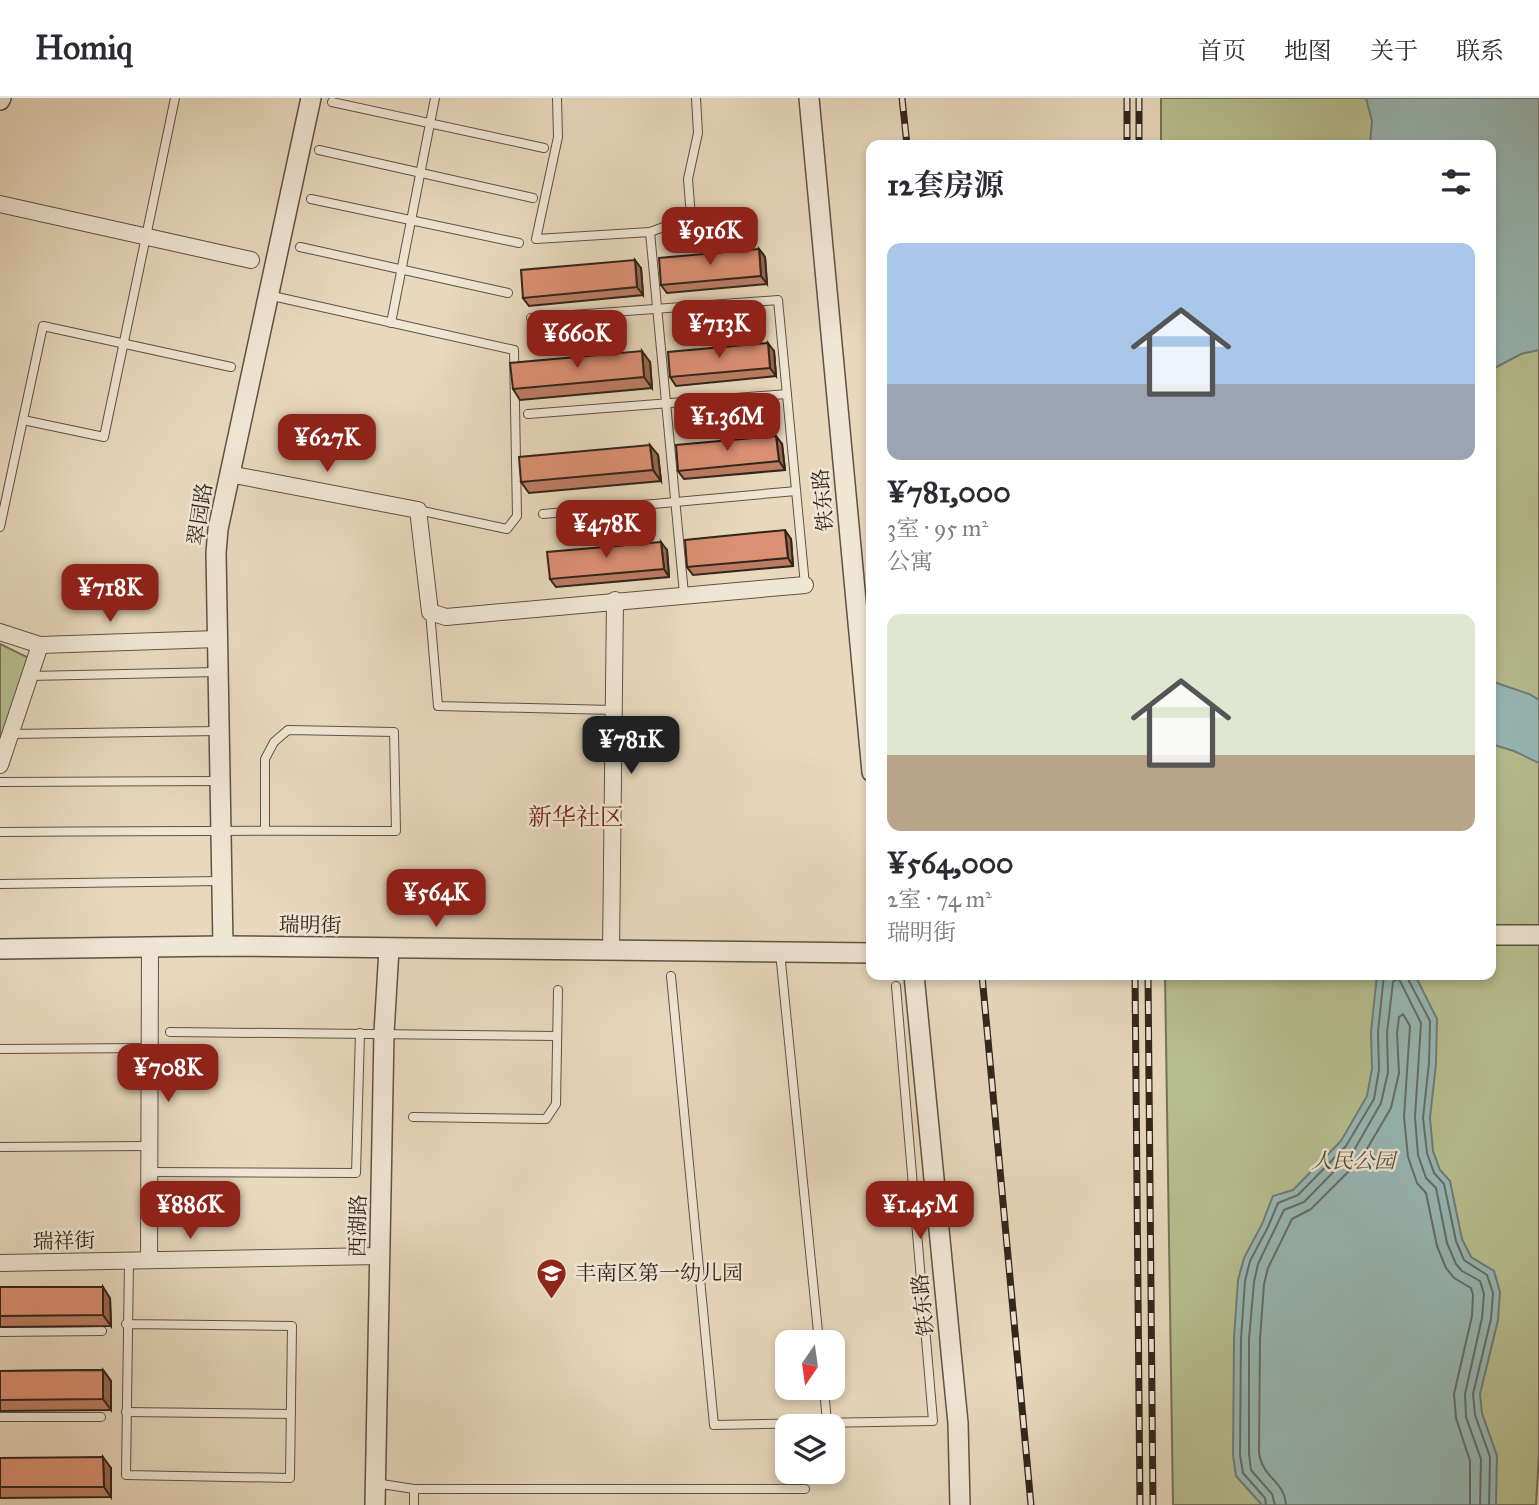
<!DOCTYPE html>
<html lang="zh">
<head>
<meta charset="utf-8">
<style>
	:root { --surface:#fff; --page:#f2f2f3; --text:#2b2b33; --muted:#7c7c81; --line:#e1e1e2; --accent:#8f2418 }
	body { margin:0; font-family:"IM FELL Great Primer","Noto Serif SC",serif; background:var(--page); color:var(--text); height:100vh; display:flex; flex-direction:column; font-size:26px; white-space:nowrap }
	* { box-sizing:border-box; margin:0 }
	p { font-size:23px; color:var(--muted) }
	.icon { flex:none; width:38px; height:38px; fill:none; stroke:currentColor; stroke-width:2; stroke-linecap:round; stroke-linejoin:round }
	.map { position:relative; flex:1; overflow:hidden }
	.details { position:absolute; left:866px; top:42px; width:630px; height:840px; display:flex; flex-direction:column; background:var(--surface); border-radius:14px; box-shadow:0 4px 10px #0003 }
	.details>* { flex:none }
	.needle { width:46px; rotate:193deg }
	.buttons { position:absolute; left:775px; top:1232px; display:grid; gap:14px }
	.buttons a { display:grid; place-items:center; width:70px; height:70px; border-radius:14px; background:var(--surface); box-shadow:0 4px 10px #0003; font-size:35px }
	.price { position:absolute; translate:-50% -60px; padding:0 16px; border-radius:14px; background:var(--accent); color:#fff; font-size:23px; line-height:46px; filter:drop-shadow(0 2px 4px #0008) }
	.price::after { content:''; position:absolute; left:50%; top:42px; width:21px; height:16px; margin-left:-10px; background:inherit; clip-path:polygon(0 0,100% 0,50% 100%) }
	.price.selected { background:#222; color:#fff }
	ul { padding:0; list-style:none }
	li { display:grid; align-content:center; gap:14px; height:371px; padding:0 21px }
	li span { display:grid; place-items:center; height:217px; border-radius:14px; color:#555 }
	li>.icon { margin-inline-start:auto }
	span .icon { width:126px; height:126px; fill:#fffc; stroke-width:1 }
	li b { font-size:30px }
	h2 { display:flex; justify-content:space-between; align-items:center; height:84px; padding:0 21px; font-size:30px }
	header { display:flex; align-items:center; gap:42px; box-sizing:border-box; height:98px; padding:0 35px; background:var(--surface); border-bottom:2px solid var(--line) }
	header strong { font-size:33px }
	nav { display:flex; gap:38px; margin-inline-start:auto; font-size:24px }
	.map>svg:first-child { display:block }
	.green { fill:#b7bf90; stroke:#747256; stroke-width:2 }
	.water { fill:#98b9b7; stroke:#6f7e79; stroke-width:2 }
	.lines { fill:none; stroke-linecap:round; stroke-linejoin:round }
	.shore { stroke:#646f69; stroke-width:2 }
	.service-casing { stroke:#5f5244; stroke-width:10 }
	.minor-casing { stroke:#5f5244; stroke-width:18 }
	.tertiary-casing { stroke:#5f5244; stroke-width:22 }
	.service { stroke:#f0e6d4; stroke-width:8 }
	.minor { stroke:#f0e6d4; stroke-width:16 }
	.tertiary { stroke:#f0e6d4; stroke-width:19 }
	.rail-casing { stroke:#31251b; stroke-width:7 }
	.rail { stroke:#f0e6d4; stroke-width:4.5; stroke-dasharray:13; stroke-linecap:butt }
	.wall { fill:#bc7c63; stroke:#31251b; stroke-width:2 }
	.shaded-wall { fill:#996550; stroke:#31251b; stroke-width:2 }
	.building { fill:#db9073; stroke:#31251b; stroke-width:2 }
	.labels { text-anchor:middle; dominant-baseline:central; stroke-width:5; stroke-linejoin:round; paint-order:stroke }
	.street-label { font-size:21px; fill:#31251b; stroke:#f0e6d4 }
	.park-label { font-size:21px; font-style:italic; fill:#524c38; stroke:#f0e6d4 }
	.poi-label { font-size:21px; fill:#31251b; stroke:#f0e6d4; text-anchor:start }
	.quarter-label { font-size:24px; fill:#7a1f14; stroke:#f0e6d4 }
</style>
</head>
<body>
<header>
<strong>Homiq</strong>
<nav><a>首页</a><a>地图</a><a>关于</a><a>联系</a></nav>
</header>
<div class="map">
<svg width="1539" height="1407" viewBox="0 0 1539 1407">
	<rect width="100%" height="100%" fill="#e8d9bd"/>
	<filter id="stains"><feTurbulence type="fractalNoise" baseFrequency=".00286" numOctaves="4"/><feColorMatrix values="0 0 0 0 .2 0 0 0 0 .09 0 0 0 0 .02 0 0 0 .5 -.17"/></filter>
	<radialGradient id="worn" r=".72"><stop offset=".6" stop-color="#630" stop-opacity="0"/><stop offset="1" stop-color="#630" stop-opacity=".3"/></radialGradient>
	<g class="green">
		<polygon points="1161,0 1539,0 1539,1357 1536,1407 1173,1407 1165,877 1491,877 1491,47 1161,47"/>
		<polygon points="0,546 33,562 0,669"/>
	</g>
	<g class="water">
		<polygon points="1366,0 1539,0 1539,252 1521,256 1491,272 1491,47 1370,47 1372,23"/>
		<polygon points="1491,583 1529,596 1539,602 1539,665 1514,653 1491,646"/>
		<polygon points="1377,877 1415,877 1437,921 1436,966 1430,1020 1433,1053 1440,1072 1450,1083 1462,1141 1471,1159 1494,1173 1500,1194 1498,1222 1480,1296 1482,1315 1497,1358 1496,1407 1262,1407 1236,1378 1233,1357 1234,1240 1238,1182 1244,1160 1262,1126 1273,1098 1293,1092 1341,1043 1367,998 1372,971 1371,934"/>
	</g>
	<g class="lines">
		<g class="shore">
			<polyline points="1408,877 1409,883 1430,923 1429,965 1423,1020 1427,1055 1434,1075 1444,1086 1456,1143 1464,1162 1487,1177 1493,1195 1491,1221 1473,1296 1475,1317 1490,1359 1489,1407"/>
			<polyline points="1266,1407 1265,1400 1243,1375 1240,1357 1241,1241 1245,1183 1250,1163 1268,1129 1278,1105 1298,1097 1346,1048 1374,1001 1379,972 1378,934 1384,877"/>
			<polyline points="1275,1407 1272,1396 1251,1372 1249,1356 1249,1241 1254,1184 1258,1166 1284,1112 1304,1104 1353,1054 1381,1005 1388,974 1387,935 1393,884 1397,881 1400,883 1421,925 1415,1019 1418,1057 1426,1080 1436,1090 1447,1145 1456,1166 1462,1173 1480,1183 1484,1196 1482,1220 1465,1296 1466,1319 1481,1361 1480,1407"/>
			<path d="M1286 1407C1284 1382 1263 1381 1259 1355L1260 1241 1264 1186 1268 1170 1292 1121 1311 1111 1361 1061 1391 1010 1399 975 1397 935 1399 919 1403 916 1410 928 1404 1019 1408 1059 1417 1085 1426 1095 1437 1148 1446 1170 1454 1180 1471 1190 1473 1197 1472 1218 1454 1296 1456 1320 1470 1363V1407"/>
		</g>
		<defs>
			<g id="service">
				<polyline points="557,0 558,39 536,141 650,134 691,119 743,116"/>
				<polyline points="332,4 544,50"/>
				<polyline points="319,52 533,100"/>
				<polyline points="311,101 519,145"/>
				<polyline points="691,119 688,81 698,35 696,0"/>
				<polyline points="650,134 684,496"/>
				<polyline points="300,149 508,195"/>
				<polyline points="268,197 514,252 517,418 507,431 418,412"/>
				<polyline points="531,220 778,202 805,487"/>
				<polyline points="391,225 435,0"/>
				<polyline points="528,316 787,296"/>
				<polyline points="23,322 104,339 175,0"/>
				<polyline points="543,416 796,393"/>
				<polyline points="0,429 43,228 231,269"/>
				<polyline points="430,514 438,608 614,612"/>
				<polyline points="30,578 217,574"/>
				<polyline points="10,636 218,633"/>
				<polyline points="0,684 219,683"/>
				<path d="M0 734C132 733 264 732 396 733L394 634 288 632 274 644 265 661V732"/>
				<polyline points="0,786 222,783"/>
				<polyline points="780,854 819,1244"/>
				<polyline points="671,878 714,1327 933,1323 896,888"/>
				<polyline points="170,934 557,938"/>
				<polyline points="0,951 149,950"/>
				<polyline points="413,1019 546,1021 556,1006 558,892"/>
				<polyline points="0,1049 149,1048"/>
				<polyline points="149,1074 356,1075 360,935"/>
				<polyline points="126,1226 292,1228 290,1380 126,1377 129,1163"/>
				<polyline points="0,1234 102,1233"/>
				<polyline points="824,1290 827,1325"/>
				<polyline points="126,1314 291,1316"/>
				<polyline points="0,1319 101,1319"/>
				<polyline points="375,1385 414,1391 805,1391"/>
				<polyline points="414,1407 414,1391"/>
			</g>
			<g id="minor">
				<polyline points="0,106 251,162"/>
				<polyline points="229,376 418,412 430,514 446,519 805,487"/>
				<polyline points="0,534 40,547 217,541"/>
				<polyline points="0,667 40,547"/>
				<polyline points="611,853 615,502"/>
				<polyline points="149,1162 150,849"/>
				<polyline points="0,1165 380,1158"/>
			</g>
			<g id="tertiary">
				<polyline points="809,0 872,674"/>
				<polyline points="0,2 1,0"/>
				<polyline points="1491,837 1539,837"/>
				<polyline points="223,848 216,455 218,431 311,0"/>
				<polyline points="0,851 223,848 872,855"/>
				<polyline points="914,877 958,1325 960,1407"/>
				<polyline points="375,1407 384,935 389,851"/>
			</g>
		</defs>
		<use href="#service" class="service-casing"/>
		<use href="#minor" class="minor-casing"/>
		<use href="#tertiary" class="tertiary-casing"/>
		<use href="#service" class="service"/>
		<use href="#minor" class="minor"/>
		<use href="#tertiary" class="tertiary"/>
		<defs>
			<g id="rail">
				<polyline points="902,0 907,47"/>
				<polyline points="1127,0 1127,47"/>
				<polyline points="1139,0 1139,47"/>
				<polyline points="982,877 1031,1407"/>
				<polyline points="1135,877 1140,1407"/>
				<polyline points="1148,877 1153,1407"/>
			</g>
		</defs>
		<use href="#rail" class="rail-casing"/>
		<use href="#rail" class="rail"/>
	</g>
	<g class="wall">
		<polygon points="759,151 765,159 767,186 667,195 661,187"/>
		<polygon points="641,170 643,197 529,208 523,200"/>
		<polygon points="774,253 776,278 676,288 670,279"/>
		<polygon points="650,264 652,290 520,302 513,291"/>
		<polygon points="782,346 785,372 684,381 678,373"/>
		<polygon points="658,357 661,383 529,395 521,384"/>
		<polygon points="791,441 793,468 693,477 687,469"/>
		<polygon points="667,452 669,479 556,489 550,481"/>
		<polygon points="0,1189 110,1200 111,1228 0,1229"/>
		<polygon points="103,1272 111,1283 111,1312 0,1313 0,1273"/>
		<polygon points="0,1360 111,1370 111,1399 0,1400"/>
	</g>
	<g class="shaded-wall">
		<polygon points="759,151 765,159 767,186 761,178"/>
		<polygon points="635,162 641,170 643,197 637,189"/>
		<polygon points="768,245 774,253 776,278 770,270"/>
		<polygon points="642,253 650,264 652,290 644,279"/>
		<polygon points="776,338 782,346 785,372 779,363"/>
		<polygon points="650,347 658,357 661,383 653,372"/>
		<polygon points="785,432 791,441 793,468 788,460"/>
		<polygon points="661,444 667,452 669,479 664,471"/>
		<polygon points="103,1189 110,1200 111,1228 103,1217"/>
		<polygon points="103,1272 111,1283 111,1312 103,1301"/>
		<polygon points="103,1359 111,1370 111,1399 104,1389"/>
	</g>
	<g class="building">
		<polygon points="759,151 761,178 661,187 659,160"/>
		<polygon points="635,162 637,189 523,200 521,172"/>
		<polygon points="768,245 770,270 670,279 668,254"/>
		<polygon points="642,253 644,279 513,291 510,265"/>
		<polygon points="776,338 779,363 678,373 676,347"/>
		<polygon points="650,347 653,372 521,384 519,359"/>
		<polygon points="785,432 788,460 687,469 685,442"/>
		<polygon points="661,444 664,471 550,481 547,454"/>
		<polygon points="0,1189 103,1189 103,1217 0,1218"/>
		<polygon points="103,1272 103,1301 0,1302 0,1273"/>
		<polygon points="103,1359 104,1389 0,1389 0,1360"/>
	</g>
	<defs>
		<symbol id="school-pin" viewBox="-11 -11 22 30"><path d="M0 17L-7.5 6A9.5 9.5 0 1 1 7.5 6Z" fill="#8f2418" stroke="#f0e6d4"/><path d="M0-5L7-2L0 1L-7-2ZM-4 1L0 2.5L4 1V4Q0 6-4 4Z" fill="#fff"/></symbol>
	</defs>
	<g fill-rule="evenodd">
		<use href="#school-pin" x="534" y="1158" width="35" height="47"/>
	</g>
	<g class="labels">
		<g class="street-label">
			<text transform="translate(823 402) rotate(-95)">铁东路</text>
			<text transform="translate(200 416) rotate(-81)">翠园路</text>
			<text transform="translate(310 827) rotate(1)">瑞明街</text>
			<text transform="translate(358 1128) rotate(-89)">西湖路</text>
			<text transform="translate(64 1143) rotate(-1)">瑞祥街</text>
			<text transform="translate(923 1207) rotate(-96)">铁东路</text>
		</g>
		<g class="park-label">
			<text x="1353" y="1063">人民公园</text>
		</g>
		<g class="poi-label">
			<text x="575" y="1175">丰南区第一幼儿园</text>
		</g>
		<g class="quarter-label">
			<text x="576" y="719">新华社区</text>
		</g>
	</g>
	<rect width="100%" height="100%" filter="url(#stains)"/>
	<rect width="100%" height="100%" fill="url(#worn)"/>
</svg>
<div class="buttons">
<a><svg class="needle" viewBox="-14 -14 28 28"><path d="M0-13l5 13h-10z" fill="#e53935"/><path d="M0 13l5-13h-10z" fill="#7c7c81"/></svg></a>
<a><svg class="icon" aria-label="layers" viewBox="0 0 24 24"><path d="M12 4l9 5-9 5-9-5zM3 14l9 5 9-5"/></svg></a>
</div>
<b class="price" style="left:710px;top:169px">¥916K</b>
<b class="price" style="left:719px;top:262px">¥713K</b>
<b class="price" style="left:577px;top:272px">¥660K</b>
<b class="price" style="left:727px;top:355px">¥1.36M</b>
<b class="price" style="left:327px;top:376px">¥627K</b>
<b class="price" style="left:606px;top:462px">¥478K</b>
<b class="price" style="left:110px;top:526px">¥718K</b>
<b class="price selected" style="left:631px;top:678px">¥781K</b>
<b class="price" style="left:436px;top:831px">¥564K</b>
<b class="price" style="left:168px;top:1006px">¥708K</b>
<b class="price" style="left:190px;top:1143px">¥886K</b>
<b class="price" style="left:920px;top:1143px">¥1.45M</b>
<section class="details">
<h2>12套房源<svg class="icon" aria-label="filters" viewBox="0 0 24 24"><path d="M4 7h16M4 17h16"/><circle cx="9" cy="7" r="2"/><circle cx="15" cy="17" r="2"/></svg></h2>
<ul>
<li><span style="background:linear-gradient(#a9c7e8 65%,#9aa5b1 0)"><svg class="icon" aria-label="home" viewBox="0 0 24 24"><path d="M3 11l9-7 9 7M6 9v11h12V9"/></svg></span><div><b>¥781,000</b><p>3室 · 95 m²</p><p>公寓</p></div></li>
<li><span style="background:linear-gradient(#dfe7d0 65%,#b9a48a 0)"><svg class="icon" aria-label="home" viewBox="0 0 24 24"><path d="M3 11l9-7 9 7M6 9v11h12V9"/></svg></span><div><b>¥564,000</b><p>2室 · 74 m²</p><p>瑞明街</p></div></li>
</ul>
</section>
</div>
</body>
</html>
